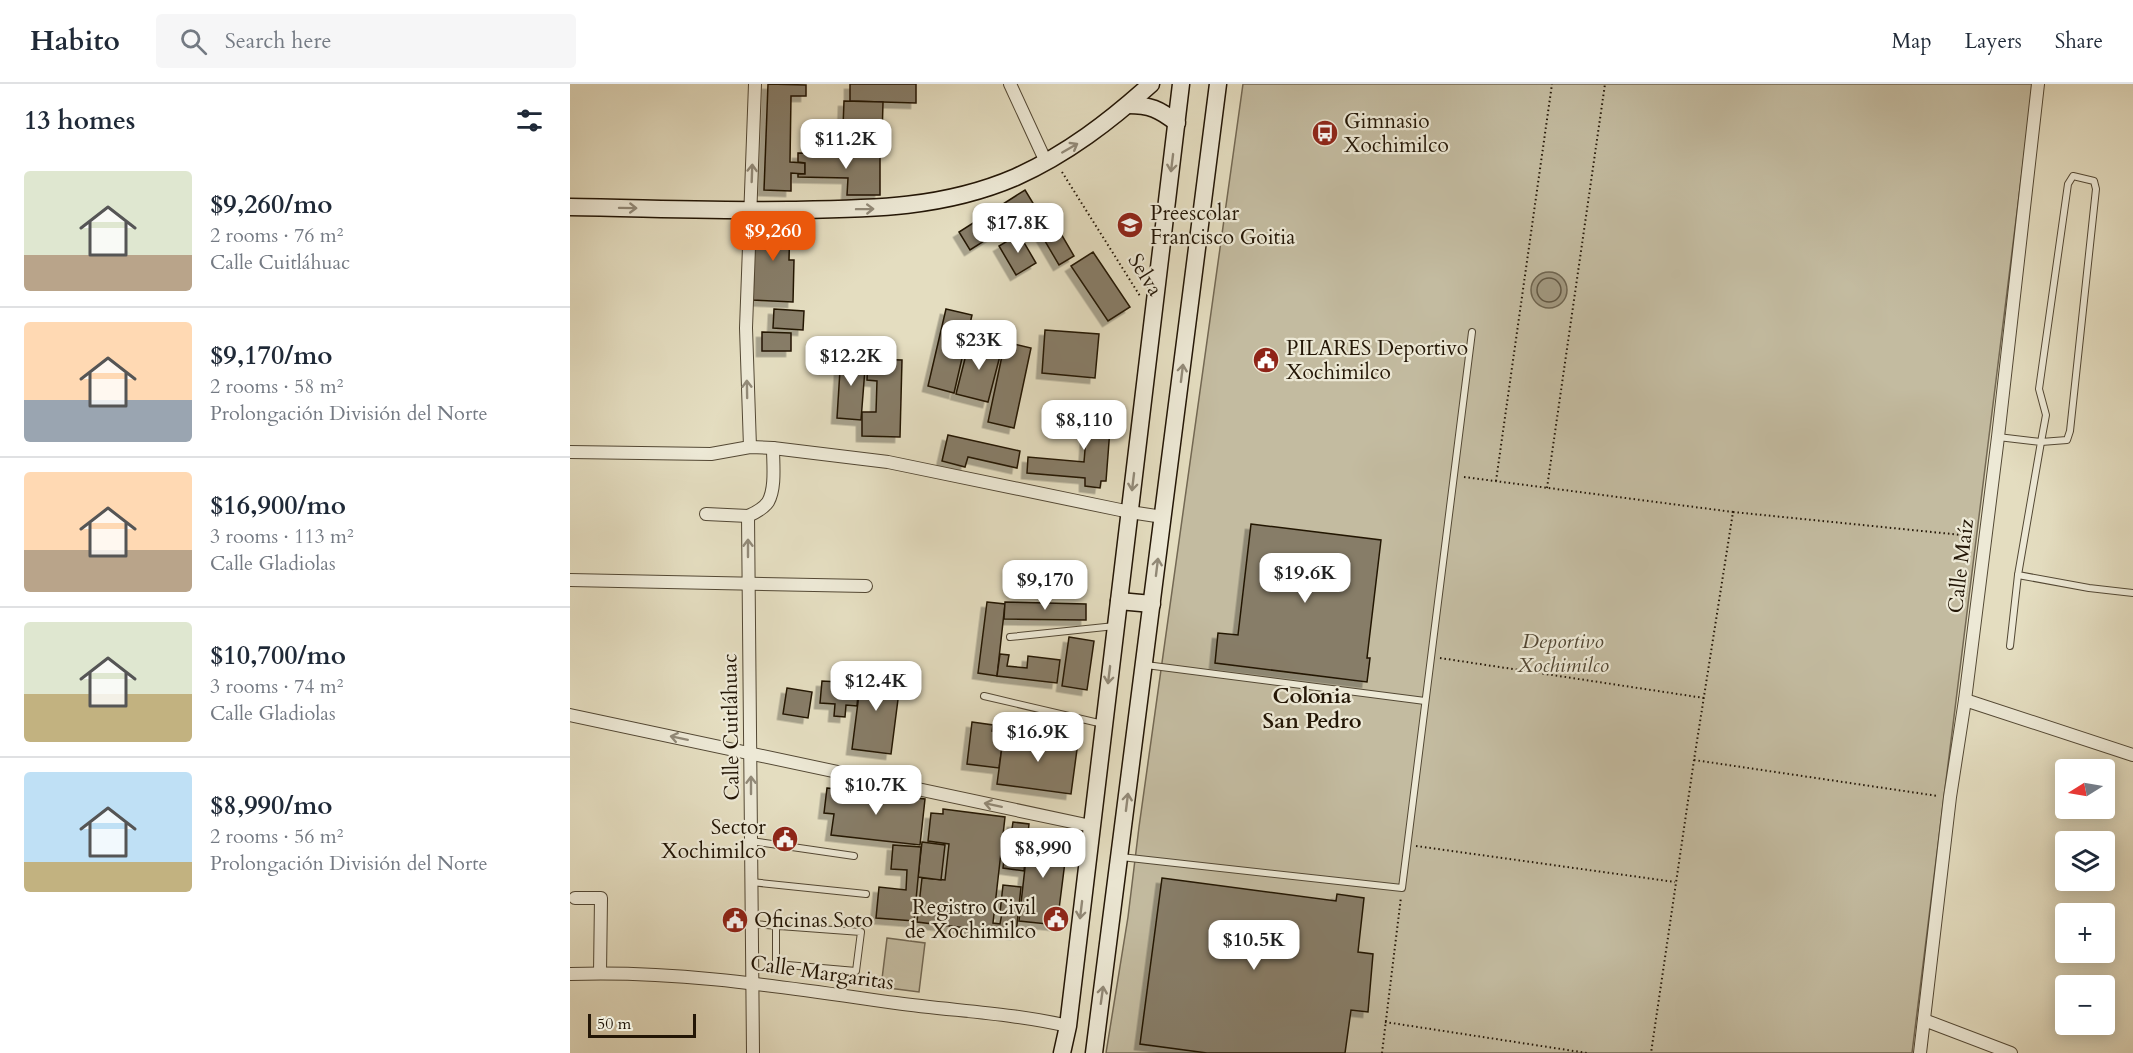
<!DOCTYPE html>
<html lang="en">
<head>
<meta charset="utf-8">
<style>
	:root { --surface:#fff; --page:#f6f6f7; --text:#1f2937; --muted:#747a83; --line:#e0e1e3; --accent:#ea580c }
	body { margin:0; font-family:Cardo,serif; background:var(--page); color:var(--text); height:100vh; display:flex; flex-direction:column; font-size:22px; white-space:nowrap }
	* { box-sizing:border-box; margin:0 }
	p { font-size:20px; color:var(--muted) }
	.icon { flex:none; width:33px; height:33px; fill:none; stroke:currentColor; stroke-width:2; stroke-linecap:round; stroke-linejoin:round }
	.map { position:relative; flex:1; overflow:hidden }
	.drawer { display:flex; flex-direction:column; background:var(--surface); width:570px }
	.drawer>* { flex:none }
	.needle { width:39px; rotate:259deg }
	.buttons { position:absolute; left:1485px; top:675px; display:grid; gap:12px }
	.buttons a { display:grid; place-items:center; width:60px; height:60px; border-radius:6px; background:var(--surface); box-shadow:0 3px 15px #0003; font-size:30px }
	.scale { position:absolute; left:18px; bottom:15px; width:108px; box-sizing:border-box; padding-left:6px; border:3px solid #231606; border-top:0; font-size:16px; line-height:21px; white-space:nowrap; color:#231606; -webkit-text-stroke:4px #ede9d6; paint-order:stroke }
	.price { position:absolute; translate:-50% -51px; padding:0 14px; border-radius:12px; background:#fff; color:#222; font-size:20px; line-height:39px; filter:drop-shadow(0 2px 3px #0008) }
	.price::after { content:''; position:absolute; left:50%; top:36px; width:18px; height:14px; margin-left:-9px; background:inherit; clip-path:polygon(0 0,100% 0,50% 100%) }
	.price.current { background:var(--accent); color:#fff }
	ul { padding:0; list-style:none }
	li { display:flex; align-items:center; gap:18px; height:150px; padding:0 24px }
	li+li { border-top:2px solid var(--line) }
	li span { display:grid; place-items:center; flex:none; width:168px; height:120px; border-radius:6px; color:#555 }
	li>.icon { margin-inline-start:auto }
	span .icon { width:72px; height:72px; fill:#fffc; stroke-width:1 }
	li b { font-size:26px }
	h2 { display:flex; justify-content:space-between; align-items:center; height:72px; padding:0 24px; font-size:26px }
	header { display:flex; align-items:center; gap:36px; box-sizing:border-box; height:84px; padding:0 30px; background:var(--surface); border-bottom:2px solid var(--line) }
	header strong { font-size:28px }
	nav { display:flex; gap:33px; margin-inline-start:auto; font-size:21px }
	.search { width:420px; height:54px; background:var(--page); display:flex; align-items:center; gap:15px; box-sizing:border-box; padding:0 21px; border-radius:6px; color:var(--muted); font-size:22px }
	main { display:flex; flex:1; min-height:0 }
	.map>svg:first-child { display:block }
	.green { fill:#c3bba0; stroke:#736853; stroke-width:1.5 }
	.water { fill:#a29981; stroke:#6f6550; stroke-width:1.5 }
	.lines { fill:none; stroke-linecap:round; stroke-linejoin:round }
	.shore { stroke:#625844; stroke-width:1.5 }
	.building { fill:#877d67; stroke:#231606; stroke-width:1.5; filter:url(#shadow) }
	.lane-casing { stroke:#534834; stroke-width:8 }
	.street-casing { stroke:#534834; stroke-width:14 }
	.secondary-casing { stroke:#231606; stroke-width:19 }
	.path { stroke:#231606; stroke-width:2; stroke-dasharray:1.5 3; stroke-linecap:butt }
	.lane { stroke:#ede9d6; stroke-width:6 }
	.street { stroke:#ede9d6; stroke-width:12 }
	.secondary { stroke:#ede9d6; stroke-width:16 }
	.oneway { stroke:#928a78 }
	.labels { text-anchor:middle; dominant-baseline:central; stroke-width:4.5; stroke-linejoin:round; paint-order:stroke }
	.poi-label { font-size:21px; fill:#231606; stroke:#ede9d6; text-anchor:start }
	.street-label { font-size:21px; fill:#231606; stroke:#ede9d6 }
	.park-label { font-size:21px; font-style:italic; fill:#534834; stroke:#ede9d6 }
	.neighbourhood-label { font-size:22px; font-weight:bold; fill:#231606; stroke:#ede9d6 }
</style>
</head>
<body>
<header>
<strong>Habito</strong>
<div class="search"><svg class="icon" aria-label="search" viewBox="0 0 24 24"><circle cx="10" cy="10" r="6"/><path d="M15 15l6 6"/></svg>Search here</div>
<nav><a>Map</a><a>Layers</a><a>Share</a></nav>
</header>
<main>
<section class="drawer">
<h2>13 homes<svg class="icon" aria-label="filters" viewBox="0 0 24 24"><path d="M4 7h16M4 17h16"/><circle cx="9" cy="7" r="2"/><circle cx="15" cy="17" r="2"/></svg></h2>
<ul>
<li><span style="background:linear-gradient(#dfe7d0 70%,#b9a48a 0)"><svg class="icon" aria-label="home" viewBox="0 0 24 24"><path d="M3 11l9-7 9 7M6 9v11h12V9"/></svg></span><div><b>$9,260/mo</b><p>2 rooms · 76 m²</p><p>Calle Cuitláhuac</p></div></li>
<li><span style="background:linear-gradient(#ffd9b3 65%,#9aa5b1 0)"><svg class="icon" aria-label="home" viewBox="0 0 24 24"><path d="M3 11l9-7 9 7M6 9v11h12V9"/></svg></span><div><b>$9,170/mo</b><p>2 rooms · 58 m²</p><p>Prolongación División del Norte</p></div></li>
<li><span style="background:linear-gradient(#ffd9b3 65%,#b9a48a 0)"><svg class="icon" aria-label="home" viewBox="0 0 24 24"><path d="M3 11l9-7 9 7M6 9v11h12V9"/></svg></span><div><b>$16,900/mo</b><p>3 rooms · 113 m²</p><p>Calle Gladiolas</p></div></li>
<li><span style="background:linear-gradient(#dfe7d0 60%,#c2b280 0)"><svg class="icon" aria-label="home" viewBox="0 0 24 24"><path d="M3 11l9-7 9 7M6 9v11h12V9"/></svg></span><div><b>$10,700/mo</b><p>3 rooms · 74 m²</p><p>Calle Gladiolas</p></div></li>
<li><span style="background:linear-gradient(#bfe0f5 75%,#c2b280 0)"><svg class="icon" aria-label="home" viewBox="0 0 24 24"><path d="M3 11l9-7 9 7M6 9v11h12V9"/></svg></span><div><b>$8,990/mo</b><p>2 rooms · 56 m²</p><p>Prolongación División del Norte</p></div></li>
</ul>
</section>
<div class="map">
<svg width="1563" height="969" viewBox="0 0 1563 969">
	<defs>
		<filter id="shadow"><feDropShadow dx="-5.5" dy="5.5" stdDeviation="0" flood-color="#0004"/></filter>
	</defs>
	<rect width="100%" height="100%" fill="#e4ddc0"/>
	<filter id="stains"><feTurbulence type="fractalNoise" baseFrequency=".00333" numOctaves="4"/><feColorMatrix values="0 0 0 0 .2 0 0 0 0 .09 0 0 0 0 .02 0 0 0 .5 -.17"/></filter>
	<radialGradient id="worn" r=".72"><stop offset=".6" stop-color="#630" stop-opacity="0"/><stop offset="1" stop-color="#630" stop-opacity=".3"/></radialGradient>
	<g class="green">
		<polygon points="673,0 1463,0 1342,969 536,969 558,833 569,743"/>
		<polygon points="317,854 355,859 349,908 311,903"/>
	</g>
	<circle class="water" cx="979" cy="206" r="18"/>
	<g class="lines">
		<circle class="shore" cx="979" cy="206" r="12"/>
	</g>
	<g class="building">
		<polygon points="198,0 236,1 236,12 221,12 220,78 235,79 235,90 221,89 221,107 194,106"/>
		<polygon points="280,0 346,0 346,19 280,17"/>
		<polygon points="274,17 313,18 312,55 282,54 282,69 272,69"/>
		<polygon points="228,69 310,70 310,111 277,111 278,94 228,93 228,90 235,90 235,79 228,78"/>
		<polygon points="455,106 466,124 400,166 389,148"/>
		<polygon points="480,131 504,172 489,181 465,140"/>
		<polygon points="185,135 220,136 219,176 224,176 223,218 183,216"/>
		<polygon points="449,150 466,179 446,191 429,162"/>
		<polygon points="523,168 560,223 538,237 501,182"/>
		<polygon points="204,225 234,227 233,246 203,244"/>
		<polygon points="376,225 402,231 384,309 358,302"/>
		<polygon points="475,246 529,250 525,294 472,289"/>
		<polygon points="192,248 221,249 221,267 192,267"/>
		<polygon points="400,255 432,264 418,318 386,310"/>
		<polygon points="435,258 461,264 444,344 418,338"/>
		<polygon points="271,270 296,272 291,336 267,334"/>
		<polygon points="298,275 332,276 330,353 292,352 292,328 306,328 307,297 297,296"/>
		<polygon points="519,317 542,319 536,397 531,397 530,404 515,402 515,394 457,389 458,373 514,378"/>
		<polygon points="378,351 450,367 447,384 398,373 395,383 372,377"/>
		<polygon points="681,440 811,456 797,574 800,574 797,598 645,579 648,549 668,551"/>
		<polygon points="417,518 435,520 427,592 408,589"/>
		<polygon points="435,518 516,520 516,536 434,535"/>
		<polygon points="499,553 524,557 517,606 492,602"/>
		<polygon points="430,570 439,571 437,582 457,584 458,572 490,576 487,599 427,592"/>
		<polygon points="271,582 290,584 287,622 276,621 275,633 264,632 265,620 250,619 252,597 270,598"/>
		<polygon points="292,587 331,592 321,670 282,665"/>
		<polygon points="217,604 242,608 238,634 213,630"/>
		<polygon points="402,638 423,641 422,647 434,648 429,684 397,680"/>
		<polygon points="434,648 508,658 501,710 427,700"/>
		<polygon points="257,704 355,715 350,761 261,751 264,730 254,729"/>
		<polygon points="373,725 435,733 423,839 430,840 432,829 430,829 433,801 451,803 446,850 347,838 352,794 375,796 379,760 358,757 361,729 373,730"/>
		<polygon points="443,738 459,740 454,787 433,784 437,750 441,751"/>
		<polygon points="459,748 498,754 487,841 449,837"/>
		<polygon points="352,758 375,761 371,796 348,793"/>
		<polygon points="323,761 351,763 344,837 306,834 309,803 336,806 337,786 321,785"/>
		<polygon points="592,794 766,817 767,810 794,814 788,868 803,870 798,928 781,926 775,969 637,969 570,960"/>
	</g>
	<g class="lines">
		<defs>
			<g id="lane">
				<polygon points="1503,92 1524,97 1526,105 1500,347 1497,356 1471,358 1476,331 1469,305 1498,100"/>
				<polyline points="1428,353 1471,358 1448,491 1519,504 1563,509"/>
				<polyline points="440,553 545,542"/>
				<polyline points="1440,562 1448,491"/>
				<polyline points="576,581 855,617"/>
				<polyline points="414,612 533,640"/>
				<polyline points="181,757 284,772"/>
				<polyline points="551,773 832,804 902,248"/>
				<polyline points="181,798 296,810"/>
				<polyline points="182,840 291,848 286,887 206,880 206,842"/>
			</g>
			<g id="street">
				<polyline points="440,0 476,78"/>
				<polyline points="180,363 176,244 185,0"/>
				<polyline points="0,368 141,370 180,363 203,364 318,378 560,428 593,433"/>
				<polyline points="136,430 178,432"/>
				<polyline points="0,496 296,502"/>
				<polyline points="1395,616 1563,671"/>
				<polyline points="0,631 521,742"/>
				<polyline points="5,814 31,814 30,889"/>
				<path d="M0 890C110 886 218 904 326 919 384 927 442 929 498 942"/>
				<polyline points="1354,936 1441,969"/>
				<path d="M183 969 178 432C185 429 193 425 198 418 206 404 203 380 203 364"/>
				<polyline points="1350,969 1380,713 1395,616 1428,353 1468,0"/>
			</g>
			<g id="secondary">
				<path d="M558 21C580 21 589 25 607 39"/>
				<path d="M0 123C73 124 146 127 219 126 298 125 372 125 446 93 497 70 540 37 581 0"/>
				<polyline points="549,517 582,520"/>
				<polyline points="492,969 498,942 611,0"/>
				<polyline points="524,969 648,0"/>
			</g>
		</defs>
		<use href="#lane" class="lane-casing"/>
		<use href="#street" class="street-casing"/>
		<use href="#secondary" class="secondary-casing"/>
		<g class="path">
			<polyline points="492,88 570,212"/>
			<polyline points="894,393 1163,428 1124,676 1081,969"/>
			<polyline points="926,397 982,0"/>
			<polyline points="977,404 1035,0"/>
			<polyline points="1163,428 1402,452"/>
			<polyline points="870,574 1134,614"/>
			<polyline points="1124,676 1368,712"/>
			<polyline points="846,762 1105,798"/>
			<polyline points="815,938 1017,969"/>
			<polyline points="812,969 831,813"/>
		</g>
		<use href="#lane" class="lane"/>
		<use href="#street" class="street"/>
		<use href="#secondary" class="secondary"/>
	</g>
	<defs><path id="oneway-shaft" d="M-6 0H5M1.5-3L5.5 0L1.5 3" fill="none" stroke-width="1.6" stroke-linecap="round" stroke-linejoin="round" transform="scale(1.5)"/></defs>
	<g class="oneway">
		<use href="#oneway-shaft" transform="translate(500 64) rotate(-30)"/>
		<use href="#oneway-shaft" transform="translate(602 79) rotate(97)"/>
		<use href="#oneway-shaft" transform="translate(182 89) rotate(-88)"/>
		<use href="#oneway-shaft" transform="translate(58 124) rotate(1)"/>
		<use href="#oneway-shaft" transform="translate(295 125) rotate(-1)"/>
		<use href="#oneway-shaft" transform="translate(612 289) rotate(-83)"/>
		<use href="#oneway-shaft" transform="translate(177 305) rotate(-91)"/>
		<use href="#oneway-shaft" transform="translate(563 398) rotate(97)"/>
		<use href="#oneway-shaft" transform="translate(178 464) rotate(-90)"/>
		<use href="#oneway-shaft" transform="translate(587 483) rotate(-83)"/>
		<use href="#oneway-shaft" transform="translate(539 591) rotate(97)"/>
		<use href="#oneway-shaft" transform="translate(109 654) rotate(-168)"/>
		<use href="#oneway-shaft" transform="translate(181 701) rotate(-90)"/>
		<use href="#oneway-shaft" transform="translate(557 718) rotate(-83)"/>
		<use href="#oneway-shaft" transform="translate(423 721) rotate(-168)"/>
		<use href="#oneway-shaft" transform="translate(511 826) rotate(97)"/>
		<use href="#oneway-shaft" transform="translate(532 911) rotate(-82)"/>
	</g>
	<defs>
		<symbol id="bus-disc" viewBox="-11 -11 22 22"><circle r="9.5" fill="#8f2418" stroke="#ede9d6"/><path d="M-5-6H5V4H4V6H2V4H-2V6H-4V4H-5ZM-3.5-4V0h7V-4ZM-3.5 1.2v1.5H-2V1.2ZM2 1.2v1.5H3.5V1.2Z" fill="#fff"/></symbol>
		<symbol id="school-disc" viewBox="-11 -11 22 22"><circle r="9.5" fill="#8f2418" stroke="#ede9d6"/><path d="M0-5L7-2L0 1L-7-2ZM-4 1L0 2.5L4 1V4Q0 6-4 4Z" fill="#fff"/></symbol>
		<symbol id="civic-disc" viewBox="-11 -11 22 22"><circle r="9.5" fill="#8f2418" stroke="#ede9d6"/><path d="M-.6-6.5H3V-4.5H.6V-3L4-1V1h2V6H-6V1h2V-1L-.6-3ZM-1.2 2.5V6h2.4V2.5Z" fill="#fff"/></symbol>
	</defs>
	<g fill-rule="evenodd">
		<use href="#bus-disc" x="740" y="34" width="30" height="30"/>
		<use href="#school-disc" x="545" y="126" width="30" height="30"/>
		<use href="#civic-disc" x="681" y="261" width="30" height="30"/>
		<use href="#civic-disc" x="200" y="740" width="30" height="30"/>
		<use href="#civic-disc" x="471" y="820" width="30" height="30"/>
		<use href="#civic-disc" x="150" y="821" width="30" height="30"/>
	</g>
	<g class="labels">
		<g class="poi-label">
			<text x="774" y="37">Gimnasio<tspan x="774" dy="24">Xochimilco</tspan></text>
			<text x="580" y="129">Preescolar<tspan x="580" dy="24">Francisco Goitia</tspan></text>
			<text x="716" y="264">PILARES Deportivo<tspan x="716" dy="24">Xochimilco</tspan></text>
			<text x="196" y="743" text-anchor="end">Sector<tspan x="196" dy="24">Xochimilco</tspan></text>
			<text x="466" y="823" text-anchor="end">Registro Civil<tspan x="466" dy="24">de Xochimilco</tspan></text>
			<text x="184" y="836">Oficinas Soto</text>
		</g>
		<g class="street-label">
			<text transform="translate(575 191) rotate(58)">Selva</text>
			<text transform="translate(1391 482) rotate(-83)">Calle Maíz</text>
			<text transform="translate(161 643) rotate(-91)">Calle Cuitláhuac</text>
			<text transform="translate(252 889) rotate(8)">Calle Margaritas</text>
		</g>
		<g class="park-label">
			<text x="993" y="557">Deportivo<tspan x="993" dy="24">Xochimilco</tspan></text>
		</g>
		<g class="neighbourhood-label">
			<text x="742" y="612">Colonia<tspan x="742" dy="25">San Pedro</tspan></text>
		</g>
	</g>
	<rect width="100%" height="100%" filter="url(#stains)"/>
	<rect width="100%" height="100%" fill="url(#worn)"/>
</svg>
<div class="buttons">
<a><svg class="needle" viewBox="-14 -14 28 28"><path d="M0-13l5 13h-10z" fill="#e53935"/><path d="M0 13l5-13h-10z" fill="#747a83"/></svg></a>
<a><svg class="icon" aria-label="layers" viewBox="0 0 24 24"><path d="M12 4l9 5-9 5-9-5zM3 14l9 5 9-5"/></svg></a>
<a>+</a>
<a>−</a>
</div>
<div class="scale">50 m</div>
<b class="price" style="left:276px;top:86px">$11.2K</b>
<b class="price" style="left:448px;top:170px">$17.8K</b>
<b class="price current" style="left:203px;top:178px">$9,260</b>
<b class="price" style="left:409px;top:287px">$23K</b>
<b class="price" style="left:281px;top:303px">$12.2K</b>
<b class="price" style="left:514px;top:367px">$8,110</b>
<b class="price" style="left:735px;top:520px">$19.6K</b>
<b class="price" style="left:475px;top:527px">$9,170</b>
<b class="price" style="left:306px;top:628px">$12.4K</b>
<b class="price" style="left:468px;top:679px">$16.9K</b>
<b class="price" style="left:306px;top:732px">$10.7K</b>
<b class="price" style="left:473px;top:795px">$8,990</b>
<b class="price" style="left:684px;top:887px">$10.5K</b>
</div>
</main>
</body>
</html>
